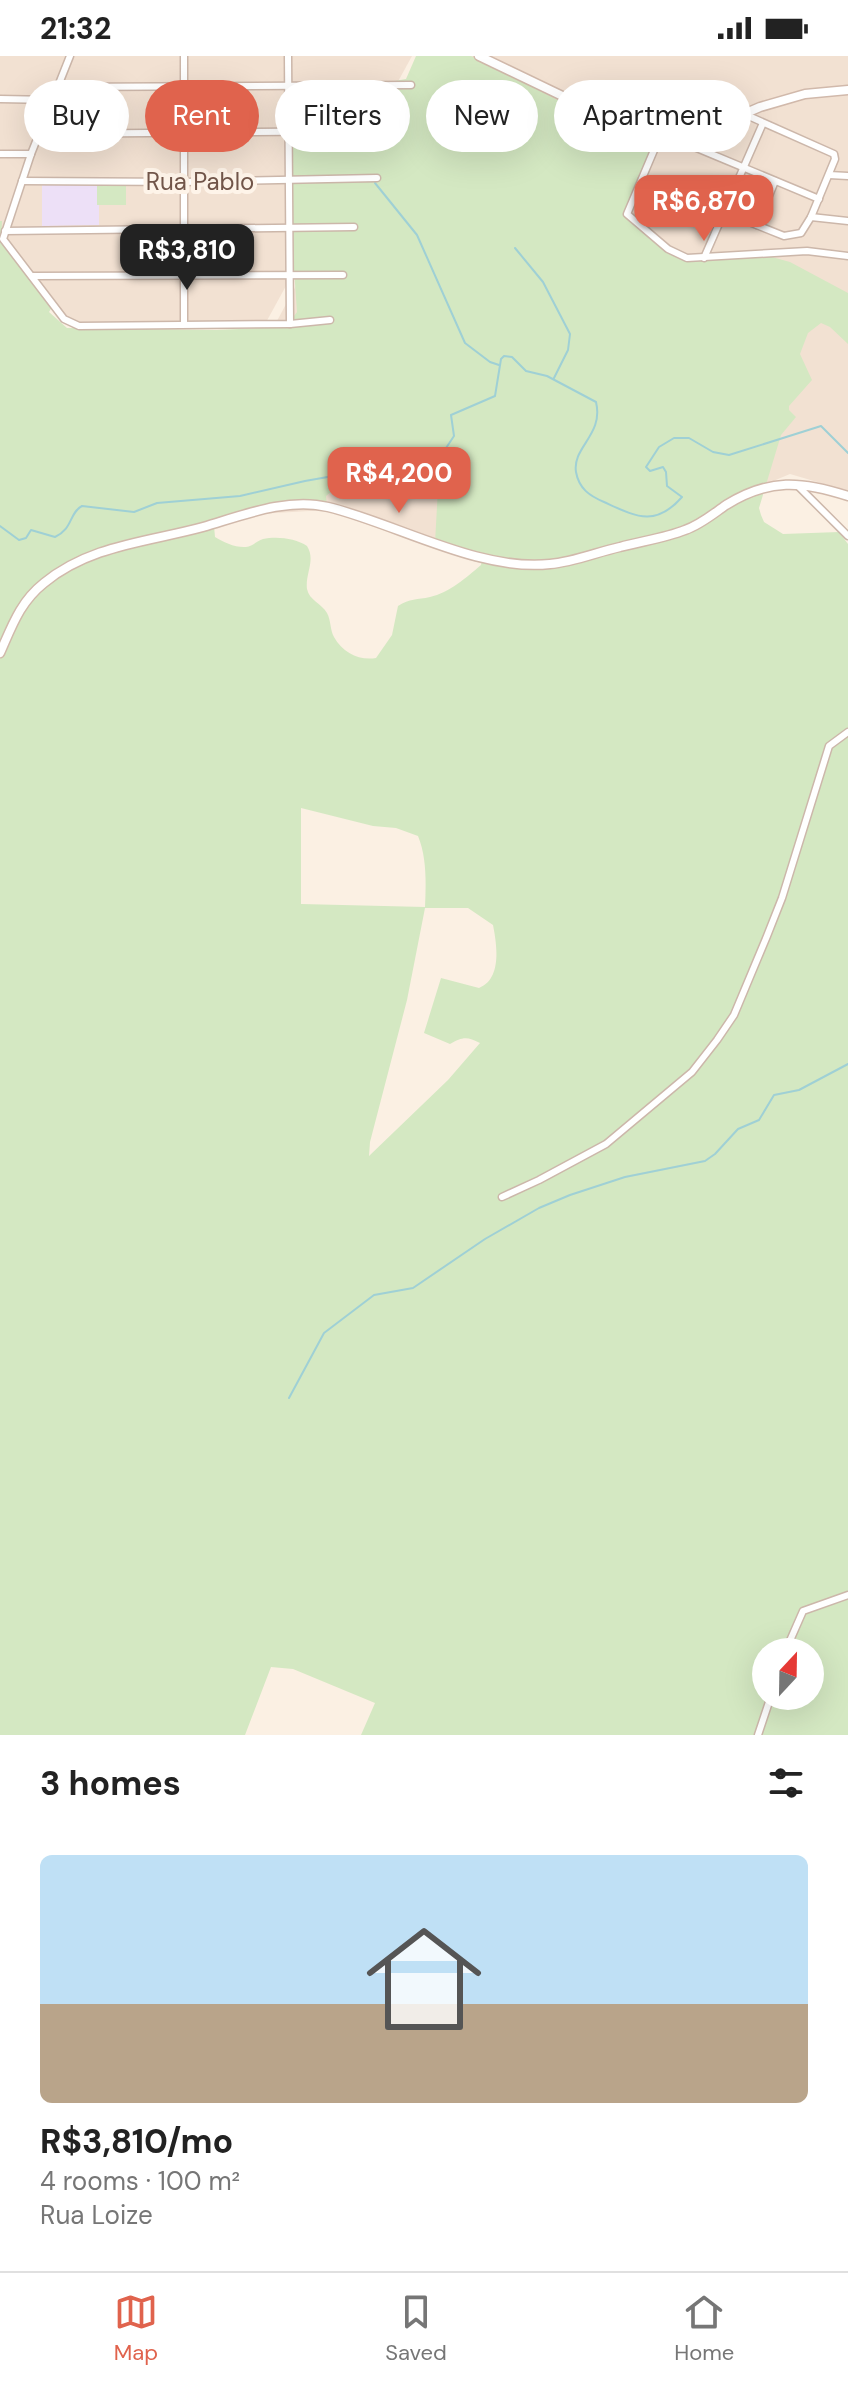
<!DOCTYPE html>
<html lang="en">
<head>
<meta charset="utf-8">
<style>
	:root { --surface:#fff; --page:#f6f6f6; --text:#222; --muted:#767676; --line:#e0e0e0; --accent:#e0634d }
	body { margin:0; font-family:"DM Sans",sans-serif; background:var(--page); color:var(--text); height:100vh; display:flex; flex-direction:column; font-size:30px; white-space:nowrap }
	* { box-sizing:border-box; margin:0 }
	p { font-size:26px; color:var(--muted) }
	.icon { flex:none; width:44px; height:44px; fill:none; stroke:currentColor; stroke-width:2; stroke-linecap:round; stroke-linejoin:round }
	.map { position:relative; height:1679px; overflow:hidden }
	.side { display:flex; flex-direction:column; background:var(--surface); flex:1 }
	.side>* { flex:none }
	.top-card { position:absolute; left:24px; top:24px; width:800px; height:72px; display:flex; gap:16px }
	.needle { width:52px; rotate:22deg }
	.controls { position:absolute; left:752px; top:1582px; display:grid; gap:16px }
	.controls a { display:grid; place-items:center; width:72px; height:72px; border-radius:50%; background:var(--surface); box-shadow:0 8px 32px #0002; font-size:40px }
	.price { position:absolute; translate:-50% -68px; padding:0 18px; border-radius:16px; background:var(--accent); color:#fff; font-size:26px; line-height:52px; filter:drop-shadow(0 2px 4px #0008) }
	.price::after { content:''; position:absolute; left:50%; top:48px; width:24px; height:18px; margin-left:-12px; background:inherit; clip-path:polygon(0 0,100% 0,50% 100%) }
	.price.current { background:#222; color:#fff }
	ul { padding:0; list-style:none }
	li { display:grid; align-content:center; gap:16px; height:424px; padding:0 40px }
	li span { display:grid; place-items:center; height:248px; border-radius:12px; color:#555 }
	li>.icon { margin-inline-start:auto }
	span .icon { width:144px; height:144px; fill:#fffc; stroke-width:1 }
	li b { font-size:34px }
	h2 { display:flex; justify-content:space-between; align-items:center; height:96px; padding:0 40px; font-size:34px }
	.tag { padding:0 28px; border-radius:36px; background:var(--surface); box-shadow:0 8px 32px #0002; font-size:28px; line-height:72px }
	.tag.current { background:var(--accent); color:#fff }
	.status { display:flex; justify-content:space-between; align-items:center; height:56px; padding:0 40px; background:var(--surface); direction:ltr }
	.status svg { height:22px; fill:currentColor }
	.menu { display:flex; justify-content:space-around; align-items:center; height:112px; border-top:2px solid var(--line); background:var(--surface); font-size:22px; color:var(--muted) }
	.menu a { display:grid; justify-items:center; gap:4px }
	.menu .current { color:var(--accent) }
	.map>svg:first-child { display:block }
	.residential { fill:#f2e1d2 }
	.education { fill:#ede0f7 }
	.green { fill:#d4e8c2; fill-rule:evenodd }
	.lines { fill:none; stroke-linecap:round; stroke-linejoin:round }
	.stream { stroke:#9fd0d5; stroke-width:2 }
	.street-casing { stroke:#ccb7aa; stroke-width:9 }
	.secondary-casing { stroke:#d1b9ab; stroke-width:11 }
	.street { stroke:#fff; stroke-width:6 }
	.secondary { stroke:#fff; stroke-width:8 }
	.labels { text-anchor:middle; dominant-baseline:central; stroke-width:8; stroke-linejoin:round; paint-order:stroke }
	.street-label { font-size:24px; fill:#72564a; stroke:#fef4e9 }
</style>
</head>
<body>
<div class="status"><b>21:32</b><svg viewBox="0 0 49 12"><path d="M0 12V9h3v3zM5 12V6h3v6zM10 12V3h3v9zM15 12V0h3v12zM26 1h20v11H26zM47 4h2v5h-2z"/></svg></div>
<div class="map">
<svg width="848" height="1679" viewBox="0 0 848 1679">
	<rect width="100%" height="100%" fill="#fbf0e3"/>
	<g class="residential">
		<polygon points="0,0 412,0 264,270 73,272 0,180"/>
		<polygon points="420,0 848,0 848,435 790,418 726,445 513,517 454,499 326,454 170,463"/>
	</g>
	<polygon class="education" points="42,129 126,129 126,149 99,149 99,169 42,170"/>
	<g class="green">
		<path d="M416 0H471L617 74 657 83 624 159 660 191 698 205 772 201 790 206 848 237V288L830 271 821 267 808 277 800 298 812 324 789 350V354L796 361 781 379 759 452 761 459 764 466 783 478 839 476 848 488V1679H361L375 1647 293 1613 271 1611 245 1679H0V165H2L1 187 17 198 52 251 49 256 67 272 216 274 286 271 297 256 292 185 291 67 296 28 383 27 406 23ZM434 412 439 414 435 487 482 504 481 509C467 521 449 537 430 541 417 544 410 542 398 550L392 579 376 602C360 605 343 597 334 581 330 574 331 564 327 557 322 548 309 544 307 533 305 518 316 504 307 490 296 482 276 480 263 483 256 485 252 491 246 491 236 492 223 486 215 481L214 470 261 453 327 450 326 440 331 436ZM301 752 373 770 396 772 418 780C427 802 426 828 425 851L301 848ZM425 852H468L493 869C497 889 502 923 479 932L441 922 424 977 450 988C462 981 467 980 480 987L448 1024 369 1100 370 1086 407 944ZM766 1596H810V1640H766Z"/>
		<rect x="97" y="129" width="29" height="20"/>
	</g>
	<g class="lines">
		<g class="stream">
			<polyline points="375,127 417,179 465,287 490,306 499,309"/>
			<polyline points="515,192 543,226 570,278 568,294 554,322"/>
			<path d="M0 470 19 484 26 482 31 474 55 481C73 473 69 457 82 450L134 456 157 447 240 440 305 425 435 402 442 398 454 380 451 359 495 340 501 303 504 300 512 301 526 315 547 320 596 346C604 379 572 391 576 416 579 433 590 440 604 446 635 460 655 472 682 441L667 430 666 416 663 411 650 415 646 411 659 391 674 382H689L713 396 729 399 821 370 848 397"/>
			<polyline points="289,1342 324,1277 374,1239 413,1232 485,1183 539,1152 570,1139 625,1121 705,1105 715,1098 738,1073 759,1064 774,1039 799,1034 848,1008"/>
		</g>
		<defs>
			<g id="street">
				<polyline points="70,0 31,98 3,183 64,263 79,270 290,268 330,264"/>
				<polyline points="288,0 290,268"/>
				<polyline points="57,31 411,29"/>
				<polyline points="0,43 52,44"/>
				<polyline points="39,78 373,75"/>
				<polyline points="660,80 627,158 668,193 687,202 807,195 848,200"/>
				<polyline points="668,80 819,143"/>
				<polyline points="0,98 31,98"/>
				<polyline points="829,119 848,120"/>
				<polyline points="642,123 784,180 801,177 811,161 835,103 834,98 744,58"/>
				<polyline points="22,125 184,126 377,122"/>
				<polyline points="811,161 848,165"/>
				<polyline points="757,169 775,125"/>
				<polyline points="5,175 354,171"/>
				<polyline points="704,202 763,67"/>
				<polyline points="32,220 343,219"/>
				<polyline points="184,268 184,0"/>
				<polyline points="798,430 848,480"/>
				<polyline points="502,1141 539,1124 606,1088 692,1016 717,984 734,959 767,880 782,842 829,690 848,676"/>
				<polyline points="785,1596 803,1555 848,1539"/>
				<polyline points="758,1679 771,1640"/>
			</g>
			<g id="secondary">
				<polyline points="479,0 627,71 660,80 723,67 760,51 805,38 848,34"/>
				<path d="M0 597C12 570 20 546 44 527 90 489 148 486 203 471 241 460 287 441 328 451 395 467 479 516 550 508 574 506 597 496 620 491 642 485 665 482 685 474 700 469 713 458 726 449 769 422 802 425 848 440"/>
			</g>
		</defs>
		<use href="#street" class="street-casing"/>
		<use href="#secondary" class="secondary-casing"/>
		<use href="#street" class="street"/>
		<use href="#secondary" class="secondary"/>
	</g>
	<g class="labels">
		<g class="street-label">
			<text x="200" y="125">Rua Pablo</text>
		</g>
	</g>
</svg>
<div class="controls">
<a><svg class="needle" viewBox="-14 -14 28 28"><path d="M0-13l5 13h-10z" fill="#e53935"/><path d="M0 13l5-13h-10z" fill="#767676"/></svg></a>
</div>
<b class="price" style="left:704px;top:187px">R$6,870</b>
<b class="price current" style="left:187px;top:236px">R$3,810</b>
<b class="price" style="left:399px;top:459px">R$4,200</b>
<div class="top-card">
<a class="tag">Buy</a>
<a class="tag current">Rent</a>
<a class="tag">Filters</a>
<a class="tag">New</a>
<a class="tag">Apartment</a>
</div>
</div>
<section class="side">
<h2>3 homes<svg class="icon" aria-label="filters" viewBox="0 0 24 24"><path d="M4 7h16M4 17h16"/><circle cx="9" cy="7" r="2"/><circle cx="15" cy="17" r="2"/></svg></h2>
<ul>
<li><span style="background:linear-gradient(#bfe0f5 60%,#b9a48a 0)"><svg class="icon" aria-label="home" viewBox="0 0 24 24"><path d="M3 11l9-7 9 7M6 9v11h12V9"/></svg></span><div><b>R$3,810/mo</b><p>4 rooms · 100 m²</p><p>Rua Loize</p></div></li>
</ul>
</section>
<nav class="menu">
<a class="current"><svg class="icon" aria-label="map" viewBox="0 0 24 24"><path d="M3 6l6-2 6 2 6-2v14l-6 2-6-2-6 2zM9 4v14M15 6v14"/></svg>Map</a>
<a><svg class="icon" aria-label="saved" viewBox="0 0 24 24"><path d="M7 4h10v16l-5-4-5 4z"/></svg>Saved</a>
<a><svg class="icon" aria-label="home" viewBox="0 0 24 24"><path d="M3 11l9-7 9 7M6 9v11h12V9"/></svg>Home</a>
</nav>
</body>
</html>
